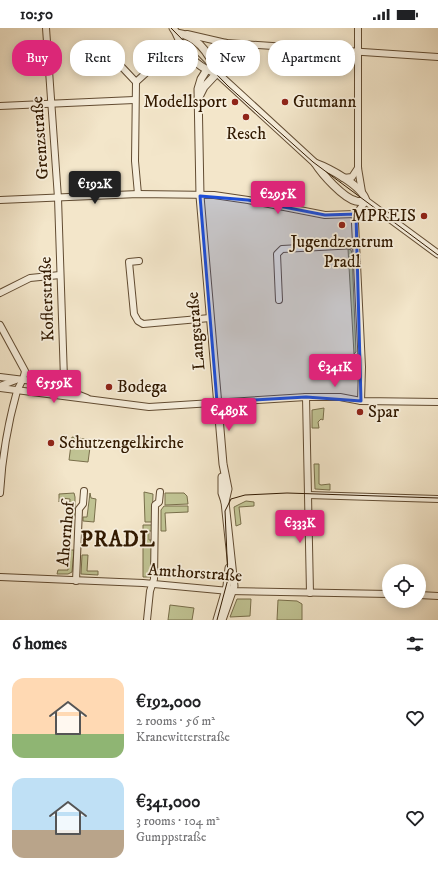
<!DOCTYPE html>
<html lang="en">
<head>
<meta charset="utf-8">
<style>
	:root { --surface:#fff; --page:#f2f2f2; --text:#202124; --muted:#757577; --accent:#db2777 }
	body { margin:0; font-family:"IM FELL DW Pica",serif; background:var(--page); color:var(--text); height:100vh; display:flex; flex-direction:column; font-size:15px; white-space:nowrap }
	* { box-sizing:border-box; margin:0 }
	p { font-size:13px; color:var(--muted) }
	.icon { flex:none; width:22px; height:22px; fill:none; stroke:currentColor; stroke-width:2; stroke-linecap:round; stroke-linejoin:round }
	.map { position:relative; height:592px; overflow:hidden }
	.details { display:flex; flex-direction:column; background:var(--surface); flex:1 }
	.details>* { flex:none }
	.hud { position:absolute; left:12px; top:12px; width:414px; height:36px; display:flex; gap:8px }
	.controls { position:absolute; left:382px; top:536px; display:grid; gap:8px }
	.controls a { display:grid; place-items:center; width:44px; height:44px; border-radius:50%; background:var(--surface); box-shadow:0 2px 10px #0003; font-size:20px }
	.price { position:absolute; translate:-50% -34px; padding:0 9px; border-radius:4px; background:var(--accent); color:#fff; font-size:13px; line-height:26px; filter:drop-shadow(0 1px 2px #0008) }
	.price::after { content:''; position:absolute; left:50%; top:24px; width:12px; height:9px; margin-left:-6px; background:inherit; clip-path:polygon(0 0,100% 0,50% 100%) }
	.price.active { background:#222; color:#fff }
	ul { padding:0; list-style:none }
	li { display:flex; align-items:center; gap:12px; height:100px; padding:0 12px }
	li span { display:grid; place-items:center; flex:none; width:112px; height:80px; border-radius:12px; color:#555 }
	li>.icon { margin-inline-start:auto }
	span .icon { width:48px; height:48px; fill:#fffc; stroke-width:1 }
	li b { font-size:17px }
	h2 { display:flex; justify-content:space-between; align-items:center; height:48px; padding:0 12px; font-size:17px }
	.chip { padding:0 14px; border-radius:16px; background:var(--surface); box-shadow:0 2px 10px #0003; font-size:14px; line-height:36px }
	.chip.active { background:var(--accent); color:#fff }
	.status { display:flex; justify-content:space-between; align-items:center; height:28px; padding:0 20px; background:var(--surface); direction:ltr }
	.status svg { height:11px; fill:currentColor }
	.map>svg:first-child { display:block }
	.green { fill:#c0c393; stroke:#786e4a }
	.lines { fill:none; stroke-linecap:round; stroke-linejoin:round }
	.minor-casing { stroke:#624c32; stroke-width:8 }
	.tertiary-casing { stroke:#624c32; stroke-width:9 }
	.minor { stroke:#f7efdd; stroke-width:6 }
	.tertiary { stroke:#f7efdd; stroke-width:7 }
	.tram { stroke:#311900; stroke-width:1 }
	.marked { fill:#1d4ed8; fill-opacity:0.2; stroke:#1d4ed8; stroke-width:3; stroke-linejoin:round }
	.poi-dot { fill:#8f2418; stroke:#f7efdd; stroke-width:1.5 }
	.labels { text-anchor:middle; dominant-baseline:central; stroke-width:3.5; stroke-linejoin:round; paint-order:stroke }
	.poi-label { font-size:17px; fill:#311900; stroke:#f7efdd; text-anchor:start }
	.street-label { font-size:17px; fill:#311900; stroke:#f7efdd }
	.district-label { font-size:21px; font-weight:bold; letter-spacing:1px; fill:#311900; stroke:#f7efdd }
</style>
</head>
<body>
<div class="status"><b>10:50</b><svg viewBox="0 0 49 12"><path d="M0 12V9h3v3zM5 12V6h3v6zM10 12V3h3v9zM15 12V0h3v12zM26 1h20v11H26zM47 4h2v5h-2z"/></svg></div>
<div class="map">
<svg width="438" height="592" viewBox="0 0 438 592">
	<rect width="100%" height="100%" fill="#f3e6ca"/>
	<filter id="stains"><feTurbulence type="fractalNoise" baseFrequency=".005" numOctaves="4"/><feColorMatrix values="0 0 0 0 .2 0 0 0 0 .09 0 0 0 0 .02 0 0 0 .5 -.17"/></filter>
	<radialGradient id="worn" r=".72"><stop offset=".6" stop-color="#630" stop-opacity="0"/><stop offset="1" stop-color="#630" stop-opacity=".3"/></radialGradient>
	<g class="green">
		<polygon points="348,221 351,222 352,225 356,324 354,326"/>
		<polygon points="324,380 323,392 321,391 318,394 319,400 312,400 312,382"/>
		<polygon points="72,409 91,412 88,434 69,432"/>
		<polygon points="314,436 319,436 319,456 321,457 330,456 330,462 315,461"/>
		<polygon points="144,464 153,466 152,494 145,494"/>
		<polygon points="74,465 75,469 75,488 69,488 70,471 61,470 59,474 59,466"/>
		<polygon points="90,465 91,470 96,471 94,494 83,493 83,489 87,489"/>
		<polygon points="165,465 184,465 187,468 188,476 165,477"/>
		<polygon points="246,473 254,474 254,478 239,479 241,496 236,498 234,479"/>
		<polygon points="164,478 188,478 188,484 165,485 166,503 161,503 161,482"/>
		<polygon points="143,497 152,497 152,503 149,503 149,512 152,512 151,549 143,549"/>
		<polygon points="68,522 74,522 72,544 68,546 57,546 58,542 68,542"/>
		<polygon points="82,527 88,527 87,543 98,543 98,547 81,546"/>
		<polygon points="237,571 251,571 250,588 230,589"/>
		<polygon points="278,572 297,573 302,576 302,592 277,592"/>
		<polygon points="170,577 194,580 192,592 168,592"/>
	</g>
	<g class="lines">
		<defs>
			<g id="minor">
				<polyline points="46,0 58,170 64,351 63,359 55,367"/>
				<polyline points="358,0 358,140 362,164"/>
				<polyline points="187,6 226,15 438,29"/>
				<polyline points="103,19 136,54"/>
				<polyline points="217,44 218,23 226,15"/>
				<polyline points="0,78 134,72"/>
				<polyline points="343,150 352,149 358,140"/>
				<polyline points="138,166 135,133 136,54 180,14"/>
				<polyline points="0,172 138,166 214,167 248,172 325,187 356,186"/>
				<polyline points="139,233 129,234 134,286 138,293 143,296 210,290"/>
				<polyline points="0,265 30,250 60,247"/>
				<polyline points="279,272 277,226 282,221 356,217"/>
				<path d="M0 297 25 343C24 351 20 356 17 363 8 395 2 431 0 465"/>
				<polyline points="0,349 49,355 87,370"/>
				<polyline points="0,358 16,352"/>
				<polyline points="0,360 149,379 306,369 340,369 361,373 438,374"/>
				<polyline points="306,369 310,565"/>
				<polyline points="361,373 362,339 355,195 356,186 366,173"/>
				<polyline points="308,467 438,471"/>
				<polyline points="0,549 143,555 229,563 389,566"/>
				<polyline points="76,553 79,481 83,476 84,463"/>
				<polyline points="419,567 438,568"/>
				<polyline points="147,592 150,563 154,551 155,477 159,474 160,464"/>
			</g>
			<g id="tertiary">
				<path d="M173 0C177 5 178 10 181 16 189 30 202 42 217 45"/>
				<path d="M177 5C198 8 210 27 217 45L315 135C322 146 343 170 356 173 359 174 363 173 366 173L438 226"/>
				<polyline points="206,43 201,51 198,61 200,168 223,436 228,461 225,474"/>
				<polyline points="199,69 204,59 217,45"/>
				<path d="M315 135C329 140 363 158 366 173"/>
				<polyline points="217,592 227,558 229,540"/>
				<polyline points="222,592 234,558 225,474 222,465 222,449"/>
			</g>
		</defs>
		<use href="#minor" class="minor-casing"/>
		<use href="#tertiary" class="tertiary-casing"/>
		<use href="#minor" class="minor"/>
		<use href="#tertiary" class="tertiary"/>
		<g class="tram">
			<polyline points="171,0 228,58 313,134 438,227"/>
			<polyline points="217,592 228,551 225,483 231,471 245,467 287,465 438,470"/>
		</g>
	</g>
	<path class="marked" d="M200 168 248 172 325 187 356 186 361 373 306 369 217 374Z"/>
	<g class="poi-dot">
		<circle cx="235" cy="74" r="4"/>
		<circle cx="285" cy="74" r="4"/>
		<circle cx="246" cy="89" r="4"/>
		<circle cx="424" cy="188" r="4"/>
		<circle cx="342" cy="197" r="4"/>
		<circle cx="109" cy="359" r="4"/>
		<circle cx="360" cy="384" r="4"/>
		<circle cx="51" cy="415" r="4"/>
	</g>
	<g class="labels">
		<g class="poi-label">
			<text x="227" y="74" text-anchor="end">Modellsport</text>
			<text x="293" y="74">Gutmann</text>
			<text x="246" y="106" text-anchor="middle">Resch</text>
			<text x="416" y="188" text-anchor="end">MPREIS</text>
			<text x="342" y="214" text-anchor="middle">Jugendzentrum<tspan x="342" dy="20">Pradl</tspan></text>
			<text x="117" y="359">Bodega</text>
			<text x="368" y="384">Spar</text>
			<text x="59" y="415">Schutzengelkirche</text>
		</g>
		<g class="street-label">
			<text transform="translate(40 110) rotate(-94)">Grenzstraße</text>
			<text transform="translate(47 271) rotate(-92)">Koflerstraße</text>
			<text transform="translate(196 303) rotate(-95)">Langstraße</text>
			<text transform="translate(66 506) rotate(-85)">Ahornhof</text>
			<text transform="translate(195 545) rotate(4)">Amthorstraße</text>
		</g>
		<g class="district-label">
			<text x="118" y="512">PRADL</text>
		</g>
	</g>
	<rect width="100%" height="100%" filter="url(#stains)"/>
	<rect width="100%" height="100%" fill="url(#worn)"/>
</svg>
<div class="controls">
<a><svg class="icon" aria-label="locate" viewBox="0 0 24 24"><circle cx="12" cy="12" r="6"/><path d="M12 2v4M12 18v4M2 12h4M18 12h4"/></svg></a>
</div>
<b class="price active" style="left:95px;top:177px">€192K</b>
<b class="price" style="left:278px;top:187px">€295K</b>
<b class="price" style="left:335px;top:360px">€341K</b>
<b class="price" style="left:54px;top:376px">€559K</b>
<b class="price" style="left:229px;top:404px">€489K</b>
<b class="price" style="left:300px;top:516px">€333K</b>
<div class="hud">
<a class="chip active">Buy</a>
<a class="chip">Rent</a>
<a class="chip">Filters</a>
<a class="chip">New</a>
<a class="chip">Apartment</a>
</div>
</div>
<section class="details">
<h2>6 homes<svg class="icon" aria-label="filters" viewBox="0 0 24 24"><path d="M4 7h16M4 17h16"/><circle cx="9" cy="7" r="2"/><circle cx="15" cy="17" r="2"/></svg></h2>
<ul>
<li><span style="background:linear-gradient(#ffd9b3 70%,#8fb573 0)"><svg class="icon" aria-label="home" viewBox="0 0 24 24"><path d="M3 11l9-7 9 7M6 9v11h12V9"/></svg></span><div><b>€192,000</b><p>2 rooms · 56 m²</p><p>Kranewitterstraße</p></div><svg class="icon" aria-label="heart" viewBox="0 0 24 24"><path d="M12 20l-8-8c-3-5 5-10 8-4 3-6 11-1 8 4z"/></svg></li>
<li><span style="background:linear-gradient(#bfe0f5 65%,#b9a48a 0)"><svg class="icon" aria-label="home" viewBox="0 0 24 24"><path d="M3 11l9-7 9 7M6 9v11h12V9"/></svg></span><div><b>€341,000</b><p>3 rooms · 104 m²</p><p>Gumppstraße</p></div><svg class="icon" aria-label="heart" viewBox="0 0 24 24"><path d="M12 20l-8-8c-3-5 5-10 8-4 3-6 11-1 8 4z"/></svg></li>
</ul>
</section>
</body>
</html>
